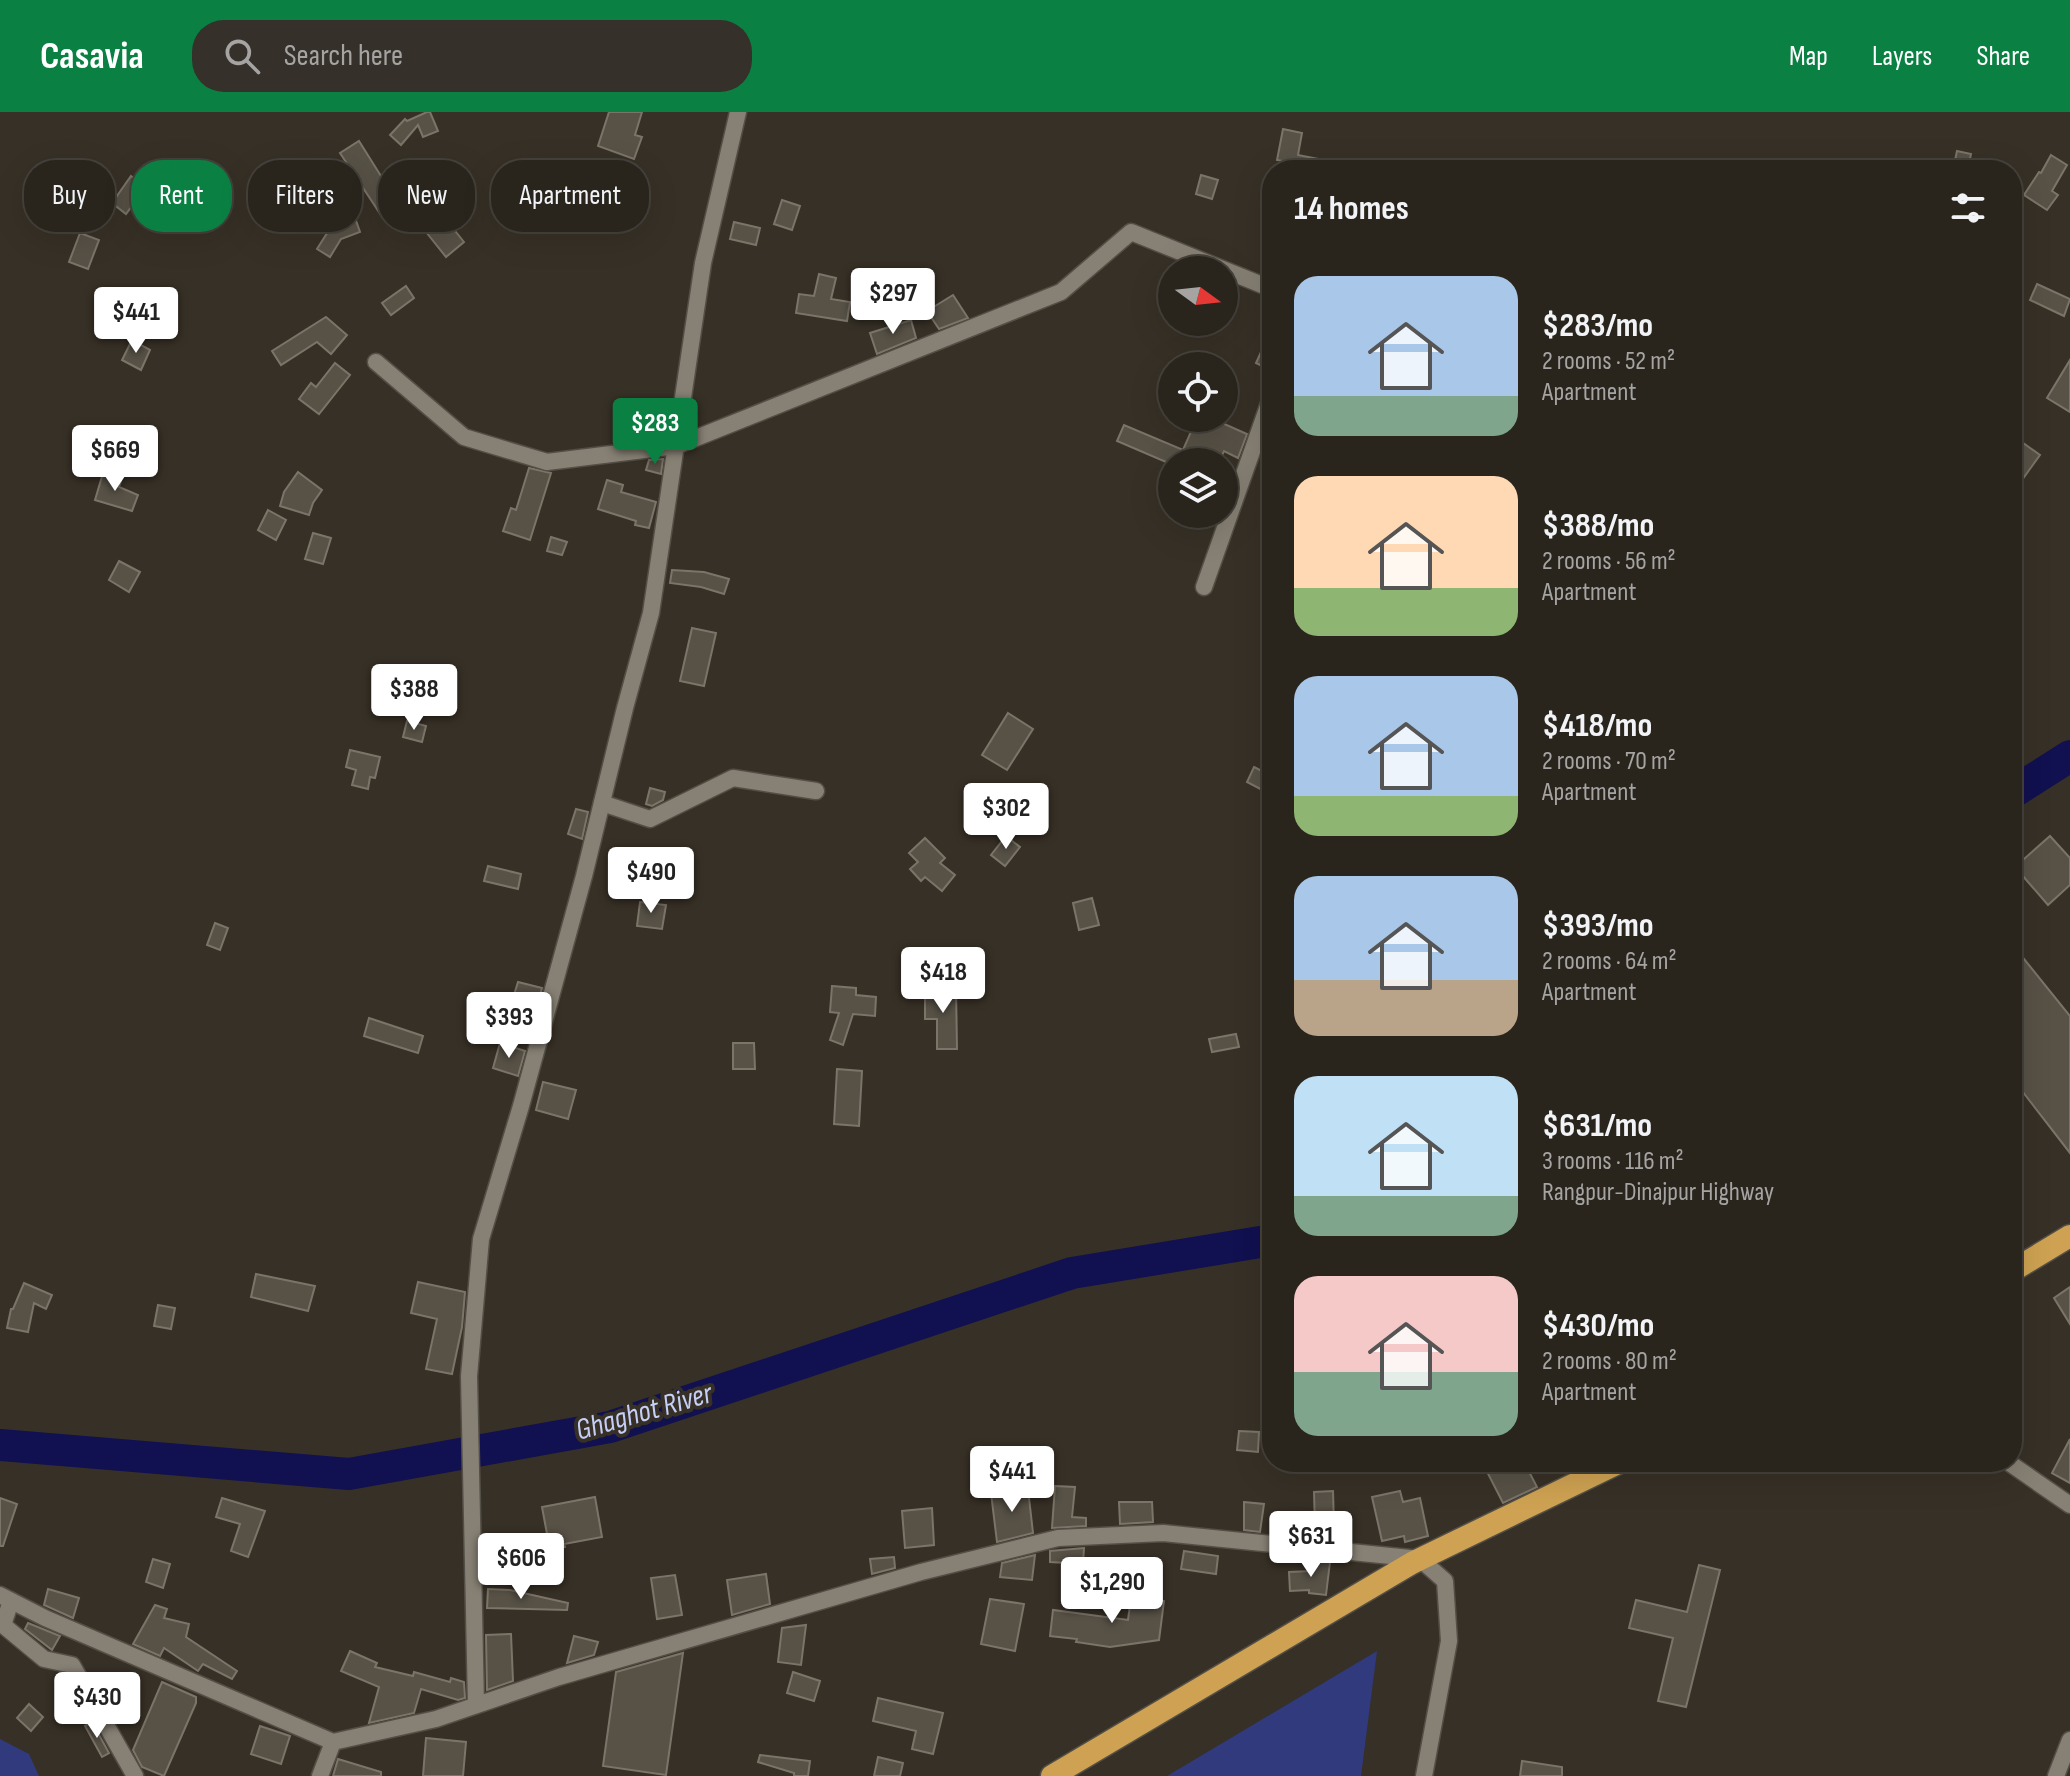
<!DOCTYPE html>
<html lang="en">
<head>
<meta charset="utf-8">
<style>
	:root { --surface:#29241c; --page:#353029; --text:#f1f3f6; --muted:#a5a4a3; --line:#45413b; --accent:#0b8043 }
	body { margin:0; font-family:"Sofia Sans Condensed",sans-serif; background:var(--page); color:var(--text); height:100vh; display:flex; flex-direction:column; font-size:30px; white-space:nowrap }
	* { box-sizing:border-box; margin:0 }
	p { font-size:26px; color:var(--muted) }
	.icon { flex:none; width:44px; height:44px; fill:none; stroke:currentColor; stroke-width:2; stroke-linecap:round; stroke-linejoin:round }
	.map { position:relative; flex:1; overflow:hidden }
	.panel { position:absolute; left:1262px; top:48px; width:760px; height:1312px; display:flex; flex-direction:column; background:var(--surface); border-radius:32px; box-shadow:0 8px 32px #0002,0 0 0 2px var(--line) }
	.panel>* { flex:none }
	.hud { position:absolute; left:24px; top:48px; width:760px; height:72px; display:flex; gap:16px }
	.needle { width:52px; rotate:105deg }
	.fabs { position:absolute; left:1158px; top:144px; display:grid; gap:16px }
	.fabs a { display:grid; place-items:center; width:80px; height:80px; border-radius:50%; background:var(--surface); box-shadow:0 8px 32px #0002,0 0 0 2px var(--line); font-size:40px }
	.price { position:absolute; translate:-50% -68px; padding:0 18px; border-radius:8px; background:#fff; color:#222; font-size:26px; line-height:52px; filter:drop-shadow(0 2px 4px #0008) }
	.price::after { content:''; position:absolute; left:50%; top:48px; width:24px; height:18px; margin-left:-12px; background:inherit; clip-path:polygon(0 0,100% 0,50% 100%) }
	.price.current { background:var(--accent); color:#fff }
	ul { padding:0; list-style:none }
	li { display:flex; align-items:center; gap:24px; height:200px; padding:0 32px }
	li span { display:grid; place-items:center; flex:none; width:224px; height:160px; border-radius:24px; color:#555 }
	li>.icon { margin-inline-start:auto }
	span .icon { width:96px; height:96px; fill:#fffc; stroke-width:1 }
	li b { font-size:34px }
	h2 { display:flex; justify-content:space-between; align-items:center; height:96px; padding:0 32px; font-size:34px }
	.chip { padding:0 28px; border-radius:32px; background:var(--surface); box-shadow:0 8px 32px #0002,0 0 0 2px var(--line); font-size:28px; line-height:72px }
	.chip.current { background:var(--accent); color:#fff }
	header { display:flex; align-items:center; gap:48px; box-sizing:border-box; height:112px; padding:0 40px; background:var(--accent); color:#fff }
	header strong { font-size:38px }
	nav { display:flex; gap:44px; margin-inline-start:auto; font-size:28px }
	.search { width:560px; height:72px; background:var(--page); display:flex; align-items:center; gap:20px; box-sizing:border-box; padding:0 28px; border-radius:32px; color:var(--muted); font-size:30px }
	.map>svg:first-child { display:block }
	.green { fill:#303a7c }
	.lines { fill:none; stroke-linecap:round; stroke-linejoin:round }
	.river { stroke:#111050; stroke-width:32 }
	.building { fill:#575146; stroke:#7b7468; stroke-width:2 }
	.minor-casing { stroke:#544f46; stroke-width:19 }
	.trunk-casing { stroke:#544f46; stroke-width:25 }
	.minor { stroke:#878074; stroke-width:16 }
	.trunk { stroke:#cea252; stroke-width:22 }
	.labels { text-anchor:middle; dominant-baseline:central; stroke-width:8; stroke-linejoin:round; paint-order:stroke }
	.water-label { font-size:30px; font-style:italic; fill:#c5cff7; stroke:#373026 }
</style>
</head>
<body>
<header>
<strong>Casavia</strong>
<div class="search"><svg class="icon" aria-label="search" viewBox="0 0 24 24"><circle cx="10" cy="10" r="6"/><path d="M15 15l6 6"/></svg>Search here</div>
<nav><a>Map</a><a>Layers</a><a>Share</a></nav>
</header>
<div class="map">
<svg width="2070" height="1664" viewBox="0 0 2070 1664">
	<rect width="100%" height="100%" fill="#373026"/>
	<g class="green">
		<polygon points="1377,1539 1361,1664 1167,1664"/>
		<polygon points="0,1627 29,1642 39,1664 0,1664"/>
	</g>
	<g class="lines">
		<g class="river">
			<polyline points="2012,681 2070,644"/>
			<polyline points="0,1333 349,1362 610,1315 1072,1161 1272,1128"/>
		</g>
	</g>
	<g class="building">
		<polygon points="427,0 430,0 438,19 423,25 418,13 401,33 390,23 405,7 407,9"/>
		<polygon points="609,0 642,0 635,23 642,25 634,47 598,34"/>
		<polygon points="1283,17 1302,21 1298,43 1339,51 1338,58 1293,58 1294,51 1277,48"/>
		<polygon points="359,29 386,72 389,69 404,92 383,106 340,41"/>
		<polygon points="1957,39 1971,42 1968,56 1954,53"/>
		<polygon points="2051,43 2067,53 2052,79 2058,83 2047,98 2024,83 2039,60 2041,61"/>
		<polygon points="1201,63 1218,68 1212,87 1196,82"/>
		<polygon points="131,64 146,75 126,102 112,91"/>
		<polygon points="348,86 360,120 341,127 330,145 317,137 336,107 331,101"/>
		<polygon points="782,88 800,94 792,118 774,112"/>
		<polygon points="440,100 464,130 446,145 422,115"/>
		<polygon points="734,110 760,116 756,133 730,127"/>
		<polygon points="80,121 99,128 88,157 69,150"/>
		<polygon points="819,162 836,166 831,187 850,190 847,209 796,201 799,182 814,184"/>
		<polygon points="2037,172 2070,187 2064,204 2030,188"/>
		<polygon points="406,174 414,186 391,203 382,191"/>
		<polygon points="953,183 968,206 939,217 927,199"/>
		<polygon points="326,205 347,223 331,242 317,230 281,253 272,239"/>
		<polygon points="911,208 916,226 877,242 870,221"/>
		<polygon points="1272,216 1272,259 1256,251"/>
		<polygon points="132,228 150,238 141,258 122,248"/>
		<polygon points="2070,248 2070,300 2047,286"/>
		<polygon points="335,251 350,263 319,302 299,287 311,271 316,275"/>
		<polygon points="1197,306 1211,306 1247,322 1238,346 1224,339 1219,350 1166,350 1117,329 1124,313 1183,338"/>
		<polygon points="2012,323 2040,343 2012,382"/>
		<polygon points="663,347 661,362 646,358 649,348"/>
		<polygon points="529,356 551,361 530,428 503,419 511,396 516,398"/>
		<polygon points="298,360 322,378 313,391 309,403 280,394 284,380"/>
		<polygon points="103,361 122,366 119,375 138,383 132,399 95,388"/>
		<polygon points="607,368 623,373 621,380 656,390 649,416 635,413 636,409 598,397"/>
		<polygon points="268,398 286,408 276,428 258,418"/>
		<polygon points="313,421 331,426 323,452 305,447"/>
		<polygon points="551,425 567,430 562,443 547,439"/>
		<polygon points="119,449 140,460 129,480 109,468"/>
		<polygon points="672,458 704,460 729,467 724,482 701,475 670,471"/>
		<polygon points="692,516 716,521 704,574 680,569"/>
		<polygon points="1008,601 1033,617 1007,658 982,643"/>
		<polygon points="407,609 426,614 422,630 403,625"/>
		<polygon points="350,638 380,645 375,666 370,665 368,677 352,673 356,658 346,655"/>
		<polygon points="1254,655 1272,664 1272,683 1247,670"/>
		<polygon points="650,676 665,680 663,688 652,694 646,692"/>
		<polygon points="576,697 588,700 582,727 568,722"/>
		<polygon points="1006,724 1020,735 1005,754 991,743"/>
		<polygon points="2050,724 2070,746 2070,773 2048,793 2015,755"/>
		<polygon points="925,726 945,746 940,751 955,763 942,779 925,765 921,769 910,757 918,750 909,741"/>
		<polygon points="488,754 521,762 518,777 484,769"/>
		<polygon points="1092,786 1099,813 1079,818 1073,791"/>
		<polygon points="640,790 666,793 662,817 637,814"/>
		<polygon points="215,811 228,816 220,838 207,833"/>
		<polygon points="2012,832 2070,904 2070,1041 2012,966"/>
		<polygon points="518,870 542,876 533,908 519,902 524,889 513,886"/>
		<polygon points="832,874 856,876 856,883 876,885 875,904 853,902 843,933 830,928 839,901 830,900"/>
		<polygon points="925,876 956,876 957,937 937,937 937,907 925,907"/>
		<polygon points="369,906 423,924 418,941 364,924"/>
		<polygon points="1236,922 1239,935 1212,940 1209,927"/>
		<polygon points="500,931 525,939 518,964 493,956"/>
		<polygon points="733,931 754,931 755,957 733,957"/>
		<polygon points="837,957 862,959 859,1014 834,1012"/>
		<polygon points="543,970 576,978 568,1007 536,998"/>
		<polygon points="256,1162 315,1174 308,1199 251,1185"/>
		<polygon points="418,1170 465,1180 462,1215 452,1262 426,1257 437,1207 411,1201"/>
		<polygon points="24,1171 52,1183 46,1197 34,1191 28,1220 7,1216 11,1197 13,1197"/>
		<polygon points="2070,1175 2070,1212 2054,1186"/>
		<polygon points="158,1193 175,1196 171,1217 154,1214"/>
		<polygon points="1239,1319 1259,1320 1258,1340 1237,1338"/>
		<polygon points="2070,1327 2070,1371 2052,1361"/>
		<polygon points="1482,1350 1524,1350 1537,1375 1503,1391"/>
		<polygon points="1055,1374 1075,1375 1072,1405 1086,1406 1086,1414 1052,1416"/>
		<polygon points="1028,1377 1033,1421 997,1430 991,1381"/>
		<polygon points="1333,1379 1334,1414 1315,1414 1314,1380"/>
		<polygon points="1400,1379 1403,1390 1420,1386 1428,1424 1405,1430 1404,1424 1382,1429 1372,1385"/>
		<polygon points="595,1385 602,1425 564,1432 565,1435 550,1438 542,1395"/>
		<polygon points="0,1386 17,1392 3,1434 0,1434"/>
		<polygon points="222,1386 265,1399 248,1445 231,1439 240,1412 216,1405"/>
		<polygon points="1119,1390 1152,1390 1153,1410 1120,1412"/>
		<polygon points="1244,1390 1264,1392 1260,1420 1244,1418"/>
		<polygon points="932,1396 934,1433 905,1436 902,1399"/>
		<polygon points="1084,1436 1083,1452 1050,1450 1050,1439"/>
		<polygon points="1184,1439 1218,1444 1216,1462 1181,1457"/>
		<polygon points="1035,1443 1032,1468 1000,1465 1002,1451"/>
		<polygon points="894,1445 895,1456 872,1462 870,1447"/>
		<polygon points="153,1447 170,1452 163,1476 146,1470"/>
		<polygon points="1312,1448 1330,1450 1326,1483 1309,1481 1309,1478 1290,1479 1289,1460 1311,1459"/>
		<polygon points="1699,1453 1720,1458 1686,1595 1658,1589 1673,1526 1629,1516 1636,1488 1687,1500"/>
		<polygon points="766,1462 770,1492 732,1503 727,1468"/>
		<polygon points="675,1463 682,1503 657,1507 651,1466"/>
		<polygon points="48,1477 79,1486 73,1506 44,1493"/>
		<polygon points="488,1477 510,1478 568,1491 567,1498 487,1496"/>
		<polygon points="1131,1485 1164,1489 1159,1528 1110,1535 1076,1530 1077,1527 1050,1524 1053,1498 1128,1508"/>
		<polygon points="990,1487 1024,1492 1015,1539 981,1532"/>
		<polygon points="155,1493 167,1497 164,1506 189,1512 186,1525 237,1559 232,1567 203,1552 198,1559 164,1536 160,1544 133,1532"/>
		<polygon points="28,1511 60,1524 52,1538 25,1517"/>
		<polygon points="806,1513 801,1553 778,1550 782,1516"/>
		<polygon points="511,1522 513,1569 487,1578 486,1523"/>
		<polygon points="574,1524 598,1530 594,1543 567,1551"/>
		<polygon points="350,1539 377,1551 375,1555 413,1564 414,1560 450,1570 451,1566 464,1570 465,1586 458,1588 421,1577 414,1601 369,1611 379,1575 341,1559"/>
		<polygon points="683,1541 666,1663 603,1654 616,1560"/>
		<polygon points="793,1560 820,1569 814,1589 787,1581"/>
		<polygon points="162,1570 196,1585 196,1591 164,1664 142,1655 133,1638"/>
		<polygon points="878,1586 943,1601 933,1642 912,1637 916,1619 873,1609"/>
		<polygon points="29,1592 43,1605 31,1619 17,1606"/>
		<polygon points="92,1610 109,1641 102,1645 85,1614"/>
		<polygon points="260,1614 290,1624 281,1652 251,1642"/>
		<polygon points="426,1626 466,1630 463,1664 423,1664"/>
		<polygon points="760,1643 810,1649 808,1664 794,1664 794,1661 758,1650"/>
		<polygon points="878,1645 903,1651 900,1664 874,1664"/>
		<polygon points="338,1647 381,1660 381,1664 333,1664"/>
		<polygon points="1522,1649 1562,1655 1562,1664 1520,1664"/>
	</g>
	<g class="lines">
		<defs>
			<g id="minor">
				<polyline points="376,250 464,325 547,350 676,334 1061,180 1131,120 1272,177"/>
				<polyline points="1204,475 1272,283"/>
				<polyline points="602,691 650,707 733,666 816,679"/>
				<polyline points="2008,1350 2070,1393"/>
				<polyline points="0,1483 45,1506 333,1630"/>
				<polyline points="11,1489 3,1513 44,1547 72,1553 135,1664"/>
				<polyline points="476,1593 469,1264 481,1127 521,994 584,764 625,596 651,501 703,151 738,0"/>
				<polyline points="320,1664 333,1630 436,1607 559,1565 921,1460 1058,1426 1163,1421 1420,1447 1445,1469 1449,1529 1424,1664"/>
				<polyline points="2056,1664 2070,1628"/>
			</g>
			<g id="trunk">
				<polyline points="2012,1159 2070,1124"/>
				<polyline points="1052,1664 1412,1451 1620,1350"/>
			</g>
		</defs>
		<use href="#minor" class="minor-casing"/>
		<use href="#trunk" class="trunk-casing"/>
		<use href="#minor" class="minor"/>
		<use href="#trunk" class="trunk"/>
	</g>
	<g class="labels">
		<g class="water-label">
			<text transform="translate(644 1300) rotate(-16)">Ghaghot River</text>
		</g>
	</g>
</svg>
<div class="fabs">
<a><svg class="needle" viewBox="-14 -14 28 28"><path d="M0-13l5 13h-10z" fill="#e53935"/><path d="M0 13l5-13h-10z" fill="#a5a4a3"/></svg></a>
<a><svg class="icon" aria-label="locate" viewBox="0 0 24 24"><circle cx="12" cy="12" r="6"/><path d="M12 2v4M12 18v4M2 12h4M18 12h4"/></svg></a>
<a><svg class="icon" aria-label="layers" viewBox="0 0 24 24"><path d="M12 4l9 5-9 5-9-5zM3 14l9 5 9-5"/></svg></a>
</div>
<b class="price" style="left:893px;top:224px">$297</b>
<b class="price" style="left:136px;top:243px">$441</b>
<b class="price current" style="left:655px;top:354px">$283</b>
<b class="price" style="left:115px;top:381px">$669</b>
<b class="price" style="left:414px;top:620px">$388</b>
<b class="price" style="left:1006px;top:739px">$302</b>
<b class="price" style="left:651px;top:803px">$490</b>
<b class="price" style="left:943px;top:903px">$418</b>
<b class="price" style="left:509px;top:948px">$393</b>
<b class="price" style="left:1012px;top:1402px">$441</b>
<b class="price" style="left:1311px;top:1467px">$631</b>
<b class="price" style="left:521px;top:1489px">$606</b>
<b class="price" style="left:1112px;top:1513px">$1,290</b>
<b class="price" style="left:97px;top:1628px">$430</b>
<div class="hud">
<a class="chip">Buy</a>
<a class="chip current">Rent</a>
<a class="chip">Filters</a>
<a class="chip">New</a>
<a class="chip">Apartment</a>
</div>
<section class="panel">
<h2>14 homes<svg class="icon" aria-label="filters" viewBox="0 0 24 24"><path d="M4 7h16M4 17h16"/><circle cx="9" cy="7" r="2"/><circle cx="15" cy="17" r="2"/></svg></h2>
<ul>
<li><span style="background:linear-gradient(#a9c7e8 75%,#7fa58c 0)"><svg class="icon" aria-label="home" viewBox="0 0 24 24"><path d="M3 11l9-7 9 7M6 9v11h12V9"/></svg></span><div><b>$283/mo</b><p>2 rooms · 52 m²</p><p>Apartment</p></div></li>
<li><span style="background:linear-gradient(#ffd9b3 70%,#8fb573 0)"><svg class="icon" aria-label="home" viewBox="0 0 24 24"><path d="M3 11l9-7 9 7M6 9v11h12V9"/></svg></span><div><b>$388/mo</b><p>2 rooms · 56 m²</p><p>Apartment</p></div></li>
<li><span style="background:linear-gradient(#a9c7e8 75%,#8fb573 0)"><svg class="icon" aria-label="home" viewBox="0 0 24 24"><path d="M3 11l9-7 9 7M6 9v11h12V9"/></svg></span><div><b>$418/mo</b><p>2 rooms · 70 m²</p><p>Apartment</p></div></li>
<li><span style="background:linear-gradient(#a9c7e8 65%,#b9a48a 0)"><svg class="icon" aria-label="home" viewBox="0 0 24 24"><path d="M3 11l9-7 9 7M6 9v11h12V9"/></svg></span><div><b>$393/mo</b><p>2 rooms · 64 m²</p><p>Apartment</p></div></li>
<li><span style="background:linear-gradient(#bfe0f5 75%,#7fa58c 0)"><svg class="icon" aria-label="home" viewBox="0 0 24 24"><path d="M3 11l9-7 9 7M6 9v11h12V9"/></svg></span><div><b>$631/mo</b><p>3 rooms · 116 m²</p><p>Rangpur-Dinajpur Highway</p></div></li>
<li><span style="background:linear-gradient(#f6c9c9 60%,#7fa58c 0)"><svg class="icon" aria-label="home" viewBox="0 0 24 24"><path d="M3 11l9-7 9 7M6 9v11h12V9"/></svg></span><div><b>$430/mo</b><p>2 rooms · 80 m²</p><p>Apartment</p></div></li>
</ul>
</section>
</div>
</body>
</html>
